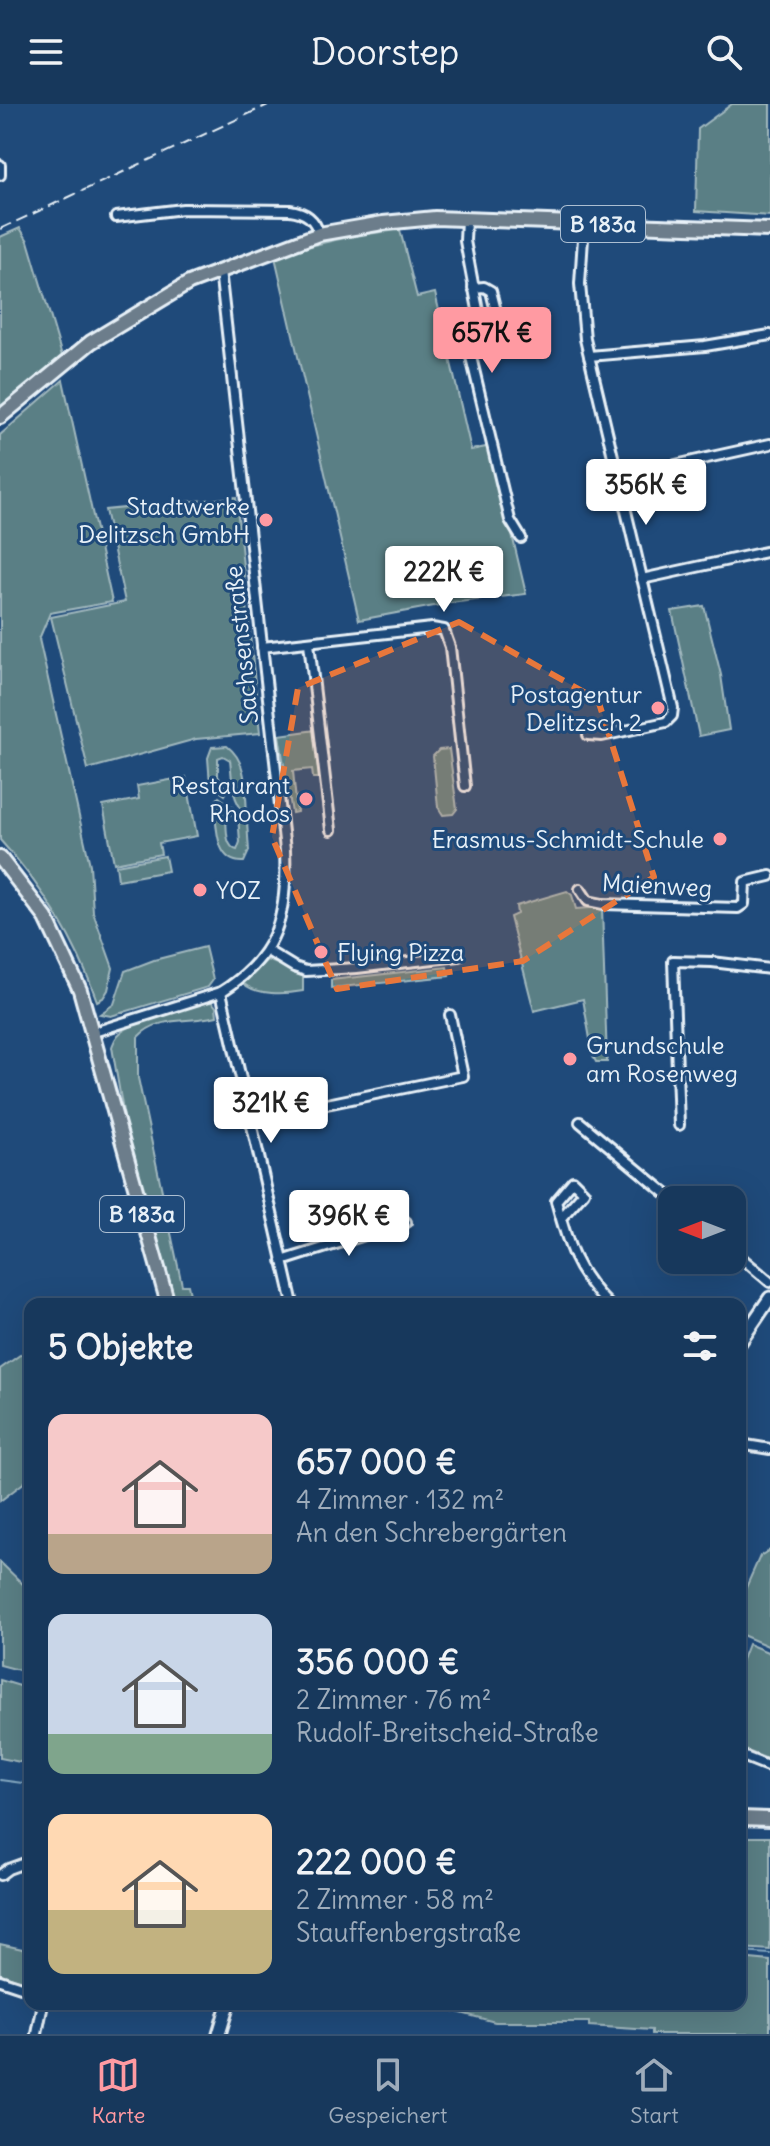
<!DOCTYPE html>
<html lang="de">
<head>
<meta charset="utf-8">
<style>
	:root { --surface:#17385c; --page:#244365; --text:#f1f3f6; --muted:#9eacbb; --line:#365272; --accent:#ff9aa2 }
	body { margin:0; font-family:Delius,sans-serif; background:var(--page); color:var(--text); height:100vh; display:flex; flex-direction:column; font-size:30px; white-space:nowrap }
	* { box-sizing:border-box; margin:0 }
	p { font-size:26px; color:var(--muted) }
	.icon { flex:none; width:44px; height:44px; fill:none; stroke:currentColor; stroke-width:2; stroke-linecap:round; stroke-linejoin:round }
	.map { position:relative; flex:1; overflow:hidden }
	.drawer { position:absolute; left:24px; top:1194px; width:722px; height:712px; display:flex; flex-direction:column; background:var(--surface); border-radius:16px; box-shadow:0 8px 32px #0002,0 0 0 2px var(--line) }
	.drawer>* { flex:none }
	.needle { width:52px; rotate:270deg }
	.fabs { position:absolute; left:658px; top:1082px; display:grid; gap:16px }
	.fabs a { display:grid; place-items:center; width:88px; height:88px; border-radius:16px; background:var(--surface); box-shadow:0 8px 32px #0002,0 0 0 2px var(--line); font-size:40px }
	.price { position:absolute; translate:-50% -68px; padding:0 18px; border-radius:8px; background:#fff; color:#222; font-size:26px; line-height:52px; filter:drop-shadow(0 2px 4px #0008) }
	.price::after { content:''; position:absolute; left:50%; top:48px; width:24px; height:18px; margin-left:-12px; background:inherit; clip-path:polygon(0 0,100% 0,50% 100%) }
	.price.selected { background:var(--accent); color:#111 }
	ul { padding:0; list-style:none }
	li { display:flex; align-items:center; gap:24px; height:200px; padding:0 24px }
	li span { display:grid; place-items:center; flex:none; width:224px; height:160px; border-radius:16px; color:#555 }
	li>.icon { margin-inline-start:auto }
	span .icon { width:96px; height:96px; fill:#fffc; stroke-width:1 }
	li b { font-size:34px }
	h2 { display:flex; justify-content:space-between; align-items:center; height:96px; padding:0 24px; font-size:34px }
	header { display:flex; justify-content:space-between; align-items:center; height:104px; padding:0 24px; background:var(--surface); font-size:36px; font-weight:600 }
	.dock { display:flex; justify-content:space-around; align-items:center; height:112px; border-top:2px solid var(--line); background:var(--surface); font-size:22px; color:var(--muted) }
	.dock a { display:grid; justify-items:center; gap:4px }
	.dock .selected { color:var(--accent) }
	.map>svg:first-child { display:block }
	.green { fill:#5a7f85; stroke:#a1b8be; stroke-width:2 }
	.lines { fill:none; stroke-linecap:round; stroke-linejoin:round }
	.stream { stroke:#86abc4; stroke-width:2 }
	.street-casing { stroke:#e8f1f8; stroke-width:14 }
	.secondary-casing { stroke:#e8f1f8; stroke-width:17 }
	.primary-casing { stroke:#e8f1f8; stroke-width:18 }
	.street { stroke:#1f4a7a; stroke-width:8 }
	.secondary { stroke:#1f4a7a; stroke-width:11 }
	.primary { stroke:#6c7d8b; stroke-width:12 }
	.rail { stroke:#e8f1f8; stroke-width:2; stroke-dasharray:12 6; stroke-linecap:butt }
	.marked { fill:#e8773b; fill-opacity:0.2; stroke:#e8773b; stroke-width:6; stroke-dasharray:16 10; stroke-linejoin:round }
	.poi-dot { fill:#ff9aa2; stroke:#1f4a7a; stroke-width:3 }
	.labels { text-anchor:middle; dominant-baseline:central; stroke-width:6; stroke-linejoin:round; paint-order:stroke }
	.shield { fill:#1f4a7a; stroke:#acbfd2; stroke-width:2 }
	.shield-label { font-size:22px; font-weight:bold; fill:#e8f1f8 }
	.poi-label { font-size:24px; fill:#e8f1f8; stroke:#1f4a7a; text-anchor:end }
	.street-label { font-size:24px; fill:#e8f1f8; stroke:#1f4a7a }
</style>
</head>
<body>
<header><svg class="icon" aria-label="menu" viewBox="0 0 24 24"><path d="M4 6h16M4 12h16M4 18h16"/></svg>Doorstep<svg class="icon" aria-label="search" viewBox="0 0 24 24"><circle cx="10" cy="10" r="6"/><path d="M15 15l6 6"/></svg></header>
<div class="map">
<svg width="770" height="1930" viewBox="0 0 770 1930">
	<rect width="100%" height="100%" fill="#1f4a7a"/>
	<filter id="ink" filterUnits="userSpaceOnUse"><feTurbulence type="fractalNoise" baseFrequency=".0125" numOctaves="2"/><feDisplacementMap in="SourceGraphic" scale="16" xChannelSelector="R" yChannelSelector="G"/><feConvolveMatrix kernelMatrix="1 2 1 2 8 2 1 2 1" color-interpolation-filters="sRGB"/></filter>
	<g filter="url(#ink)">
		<g class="green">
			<polygon points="732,0 770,0 770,112 696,107 698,25"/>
			<polygon points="20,124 28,137 62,252 0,306 0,133"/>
			<path d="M400 126 417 193 435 189 471 346 491 342 526 490 450 499 359 516 275 153C315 139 358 130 400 126Z"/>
			<path d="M63 276 112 498 50 509 39 535 90 761 93 808 113 864 108 886 103 894 97 897C76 837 43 783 0 736V331Z"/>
			<polygon points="236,393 260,629 196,635 88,665 51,513 125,498 105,406"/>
			<polygon points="704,502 721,571 729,626 699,632 672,507"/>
			<polygon points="316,626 321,674 313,674 312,665 293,667 297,708 292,709 279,631"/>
			<path d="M227 642C248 658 245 685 247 709H244C230 690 233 678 230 656L223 652 218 654V672L227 687 225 691 210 680 208 654 212 643Z"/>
			<polygon points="449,645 457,705 453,710 443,711 438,703 433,652 439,646"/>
			<polygon points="186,673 197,732 159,739 161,750 114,759 103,702 139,695 137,682"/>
			<path d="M219 693 234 704 233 710 226 714C227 725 225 743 237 746L240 738 238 711 247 718 249 747 244 758C214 760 217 720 214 699Z"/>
			<polygon points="165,752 168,767 118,776 116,761"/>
			<polygon points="567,787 572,791 576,805 602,803 607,958 596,958 593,952 583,895 534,907 510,813 517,810 516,802"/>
			<polygon points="205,843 213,876 208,883 111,912 100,910 114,900 125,867 154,856"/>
			<path d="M267 856 303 870V887C286 890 256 892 243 879Z"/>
			<polygon points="447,863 449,872 331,884 331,876"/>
			<path d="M212 898 216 903 217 912C192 919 158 911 138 933V974L182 1181H188L192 1200H176L126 1025 112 943C114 937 114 936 118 931 130 918 193 900 212 898Z"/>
			<polygon points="30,1244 30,1374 0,1397 0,1265"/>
			<polygon points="770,1446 770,1543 740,1530 740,1497 760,1452"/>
			<polygon points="0,1458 30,1487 30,1569 0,1561"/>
			<polygon points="748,1540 770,1549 770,1656 740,1644 740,1561"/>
			<polygon points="0,1576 30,1585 30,1660 0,1654"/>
			<polygon points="740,1733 770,1733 770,1846 740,1844"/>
			<polygon points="30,1833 30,1879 0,1870 0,1840 27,1846"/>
			<polygon points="740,1854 770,1857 770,1930 652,1930 652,1926 589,1922 589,1918 495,1918 427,1900 740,1900"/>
		</g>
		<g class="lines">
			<g class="stream">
				<polyline points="0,1676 30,1680"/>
				<polyline points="740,1848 770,1850"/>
			</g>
			<defs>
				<g id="street">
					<polyline points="0,61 0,71"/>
					<path d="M116 113 183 105 290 106C306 108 315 115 319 130"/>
					<polyline points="466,115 465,137 478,206 476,215 467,224 466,232 510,416 521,434"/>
					<polyline points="584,119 580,180 585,235 673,604 672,612 666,618 602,632 588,631"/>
					<polyline points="473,184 484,183 491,187 506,248"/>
					<polyline points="589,252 705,242 770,231"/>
					<polyline points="617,374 770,340"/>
					<polyline points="642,475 770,447"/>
					<polyline points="309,539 331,726"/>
					<polyline points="262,543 432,524 444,526 450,543 465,682"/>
					<polyline points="580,785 588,797 603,800 738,804 744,800 745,778 770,772"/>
					<polyline points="266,846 294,863 306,867 357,864 459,852"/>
					<polyline points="221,888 293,1200"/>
					<path d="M94 928 221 888C278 852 288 810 285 746L220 166"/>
					<polyline points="249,1016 463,972 450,911"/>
					<polyline points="580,1018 674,1096"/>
					<polyline points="679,1021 673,857 712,858 770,865"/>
					<path d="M561 1114 584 1088 573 1077 556 1097C568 1141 575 1167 608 1200"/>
					<polyline points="732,1146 770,1178"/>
					<polyline points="282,1157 406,1118"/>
					<polyline points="740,1340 770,1345"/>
					<polyline points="740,1651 770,1663"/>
					<polyline points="0,1771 8,1765 30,1757"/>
					<polyline points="0,1876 30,1886"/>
					<polyline points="37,1930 43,1900"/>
				</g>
				<g id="secondary">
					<polyline points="740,1238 770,1194"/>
					<polyline points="219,1930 228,1900"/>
				</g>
				<g id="primary">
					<polyline points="0,313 91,238 189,179 319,130 383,119 435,114 770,126"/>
					<polyline points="0,754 46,814 80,886 168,1200"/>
					<polyline points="740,1714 770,1715"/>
				</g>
			</defs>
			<use href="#street" class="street-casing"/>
			<use href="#secondary" class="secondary-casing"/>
			<use href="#primary" class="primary-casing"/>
			<use href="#street" class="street"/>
			<use href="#secondary" class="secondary"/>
			<use href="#primary" class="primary"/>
			<polyline class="rail" points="0,125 270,0"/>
		</g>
	</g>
	<path class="marked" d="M459 518 598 596 654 773 523 857 337 885 272 733 298 584Z"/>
	<g class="poi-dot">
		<circle cx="266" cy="416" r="8"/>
		<circle cx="658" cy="604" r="8"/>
		<circle cx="306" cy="695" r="8"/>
		<circle cx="720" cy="735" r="8"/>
		<circle cx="200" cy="786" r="8"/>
		<circle cx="321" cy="848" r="8"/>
		<circle cx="570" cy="955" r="8"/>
	</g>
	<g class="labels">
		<g class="shield">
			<rect x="561" y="102" width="84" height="36" rx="6"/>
			<rect x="100" y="1092" width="84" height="36" rx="6"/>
		</g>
		<g class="shield-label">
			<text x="603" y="120">B 183a</text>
			<text x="142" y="1110">B 183a</text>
		</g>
		<g class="poi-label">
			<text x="250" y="402">Stadtwerke<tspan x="250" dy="28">Delitzsch GmbH</tspan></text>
			<text x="642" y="590">Postagentur<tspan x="642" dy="28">Delitzsch 2</tspan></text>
			<text x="290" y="681">Restaurant<tspan x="290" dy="28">Rhodos</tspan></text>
			<text x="704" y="735">Erasmus-Schmidt-Schule</text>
			<text x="216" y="786" text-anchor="start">YOZ</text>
			<text x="337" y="848" text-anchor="start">Flying Pizza</text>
			<text x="586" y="941" text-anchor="start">Grundschule<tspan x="586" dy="28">am Rosenweg</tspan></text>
		</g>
		<g class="street-label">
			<text transform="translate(241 541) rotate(-96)">Sachsenstraße</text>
			<text transform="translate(657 781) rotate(3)">Maienweg</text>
		</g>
	</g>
</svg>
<div class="fabs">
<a><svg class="needle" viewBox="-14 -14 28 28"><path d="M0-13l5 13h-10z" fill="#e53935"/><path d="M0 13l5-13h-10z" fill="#9eacbb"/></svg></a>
</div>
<b class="price selected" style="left:492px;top:271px">657K €</b>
<b class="price" style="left:646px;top:423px">356K €</b>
<b class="price" style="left:444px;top:510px">222K €</b>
<b class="price" style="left:271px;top:1041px">321K €</b>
<b class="price" style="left:349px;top:1154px">396K €</b>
<section class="drawer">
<h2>5 Objekte<svg class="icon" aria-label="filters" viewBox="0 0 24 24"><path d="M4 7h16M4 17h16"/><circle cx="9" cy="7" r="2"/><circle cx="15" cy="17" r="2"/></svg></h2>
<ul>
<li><span style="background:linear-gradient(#f6c9c9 75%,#b9a48a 0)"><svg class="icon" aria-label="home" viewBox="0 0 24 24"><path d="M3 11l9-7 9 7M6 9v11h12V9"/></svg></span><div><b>657 000 €</b><p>4 Zimmer · 132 m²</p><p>An den Schrebergärten</p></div></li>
<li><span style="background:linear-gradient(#c9d6e8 75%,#7fa58c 0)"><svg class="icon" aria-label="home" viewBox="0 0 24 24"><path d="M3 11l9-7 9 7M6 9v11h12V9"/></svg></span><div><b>356 000 €</b><p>2 Zimmer · 76 m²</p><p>Rudolf-Breitscheid-Straße</p></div></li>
<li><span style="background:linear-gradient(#ffd9b3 60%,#c2b280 0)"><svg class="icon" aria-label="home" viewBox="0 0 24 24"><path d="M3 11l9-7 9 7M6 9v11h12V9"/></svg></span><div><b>222 000 €</b><p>2 Zimmer · 58 m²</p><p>Stauffenbergstraße</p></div></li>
</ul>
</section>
</div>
<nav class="dock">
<a class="selected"><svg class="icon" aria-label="map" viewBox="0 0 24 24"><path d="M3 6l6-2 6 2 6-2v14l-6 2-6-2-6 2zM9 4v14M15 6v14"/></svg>Karte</a>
<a><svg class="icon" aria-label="saved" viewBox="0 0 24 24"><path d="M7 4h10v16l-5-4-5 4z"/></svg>Gespeichert</a>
<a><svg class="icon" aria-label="home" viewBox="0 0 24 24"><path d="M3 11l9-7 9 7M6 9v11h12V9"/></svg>Start</a>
</nav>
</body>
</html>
